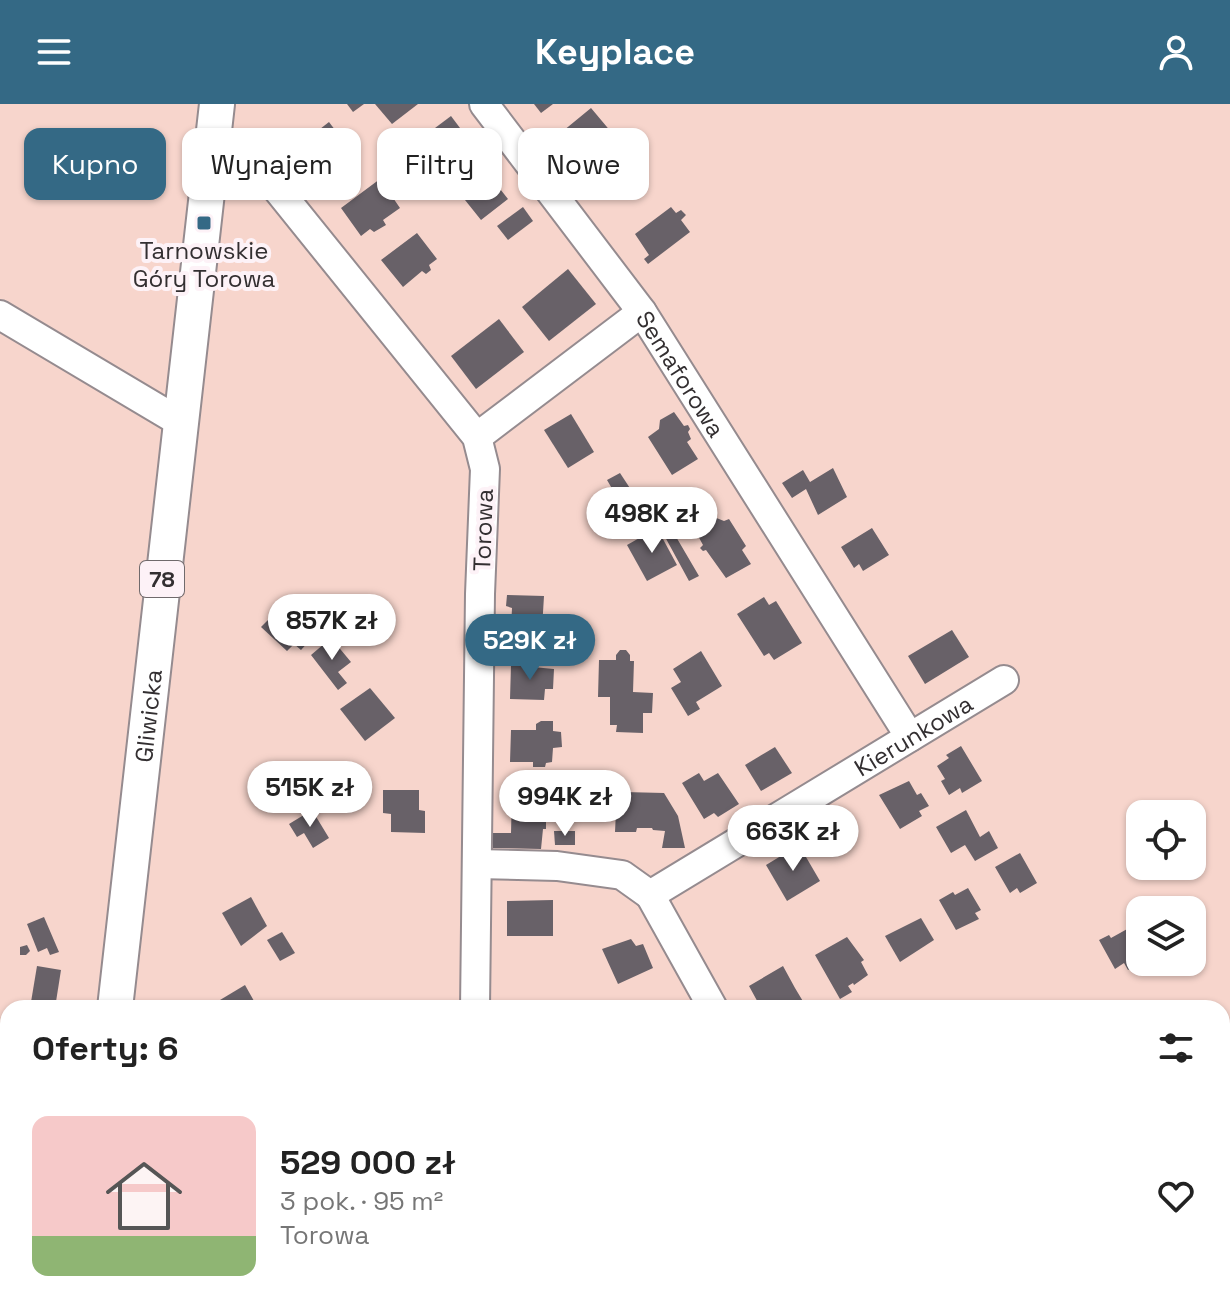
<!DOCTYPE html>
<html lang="pl">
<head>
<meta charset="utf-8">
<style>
	:root { --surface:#fff; --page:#f2f2f2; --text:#222; --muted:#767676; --accent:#346985 }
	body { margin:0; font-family:"Space Grotesk",sans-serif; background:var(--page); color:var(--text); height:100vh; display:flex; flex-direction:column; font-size:30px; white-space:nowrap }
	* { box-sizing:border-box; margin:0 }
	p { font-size:26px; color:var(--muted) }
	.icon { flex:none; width:44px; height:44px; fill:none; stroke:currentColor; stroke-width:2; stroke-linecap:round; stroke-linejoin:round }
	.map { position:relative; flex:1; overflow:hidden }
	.details { position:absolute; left:0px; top:896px; width:1230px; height:312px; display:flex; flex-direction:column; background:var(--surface); border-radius:24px 24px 0 0; box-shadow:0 2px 6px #0004 }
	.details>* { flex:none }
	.top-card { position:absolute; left:24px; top:24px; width:800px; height:72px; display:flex; gap:16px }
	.buttons { position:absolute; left:1126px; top:696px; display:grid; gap:16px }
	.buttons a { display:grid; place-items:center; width:80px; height:80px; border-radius:16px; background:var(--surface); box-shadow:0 2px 6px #0004; font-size:40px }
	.price { position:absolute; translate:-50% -68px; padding:0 18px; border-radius:28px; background:#fff; color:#222; font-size:26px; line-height:52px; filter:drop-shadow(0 2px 4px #0008) }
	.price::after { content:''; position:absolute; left:50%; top:48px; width:24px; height:18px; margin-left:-12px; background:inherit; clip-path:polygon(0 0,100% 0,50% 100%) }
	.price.on { background:var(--accent); color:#fff }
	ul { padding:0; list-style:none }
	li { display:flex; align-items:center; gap:24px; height:200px; padding:0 32px }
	li span { display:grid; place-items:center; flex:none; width:224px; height:160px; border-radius:16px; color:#555 }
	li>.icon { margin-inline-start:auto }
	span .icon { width:96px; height:96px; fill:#fffc; stroke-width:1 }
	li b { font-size:34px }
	h2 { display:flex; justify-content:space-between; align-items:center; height:96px; padding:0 32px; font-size:34px }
	.chip { padding:0 28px; border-radius:16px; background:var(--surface); box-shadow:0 2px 6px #0004; font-size:28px; line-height:72px }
	.chip.on { background:var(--accent); color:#fff }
	header { display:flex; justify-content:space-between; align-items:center; height:104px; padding:0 32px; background:var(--accent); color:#fff; font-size:36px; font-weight:700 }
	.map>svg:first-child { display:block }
	.green { fill:#f7d5cc; fill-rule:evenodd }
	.building { fill:#686168 }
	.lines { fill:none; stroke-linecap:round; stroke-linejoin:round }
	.minor-casing { stroke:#958b8f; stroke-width:32 }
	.major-casing { stroke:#958b8f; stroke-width:38 }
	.minor { stroke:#fff; stroke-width:28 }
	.major { stroke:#fff; stroke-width:34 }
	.poi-dot { fill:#346985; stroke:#fdf2f7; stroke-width:3 }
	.labels { text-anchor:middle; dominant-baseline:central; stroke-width:8; stroke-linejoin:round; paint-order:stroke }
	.shield { fill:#fdf2f7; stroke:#706a6c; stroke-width:2 }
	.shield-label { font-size:22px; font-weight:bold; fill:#332f31 }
	.poi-label { font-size:24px; fill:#332f31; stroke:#fdf2f7 }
	.street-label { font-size:24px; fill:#332f31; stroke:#fdf2f7 }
</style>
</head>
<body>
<header><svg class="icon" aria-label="menu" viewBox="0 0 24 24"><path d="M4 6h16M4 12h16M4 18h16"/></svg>Keyplace<svg class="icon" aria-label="person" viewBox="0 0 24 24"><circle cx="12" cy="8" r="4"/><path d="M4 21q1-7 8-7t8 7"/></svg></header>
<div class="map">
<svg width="1230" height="1208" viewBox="0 0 1230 1208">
	<rect width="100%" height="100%" fill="#fdf2f7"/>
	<path class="green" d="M0 0H1230V1208H0ZM1140 710H1192V762H1140ZM1140 806H1192V858H1140ZM8 904H1222V1200H8Z"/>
	<g class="building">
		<polygon points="347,0 364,0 353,8"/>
		<polygon points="375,0 418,0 392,20"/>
		<polygon points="534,0 553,0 541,9"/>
		<polygon points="591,4 612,29 580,59 566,42 572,38 563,27"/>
		<polygon points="451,12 472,40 438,67 415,39"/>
		<polygon points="329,18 354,51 319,80 293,46"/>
		<polygon points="483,68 489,71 508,95 481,116 461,91 469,85 466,81"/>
		<polygon points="380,75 400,104 383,116 386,121 374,128 370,125 361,132 341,104"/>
		<polygon points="523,103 533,117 508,136 497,122"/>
		<polygon points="671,103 676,109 681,106 686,111 681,116 690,128 648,160 644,155 649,151 635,130"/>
		<polygon points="417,129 437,155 429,161 431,166 426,170 422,167 403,183 381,156"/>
		<polygon points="568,165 596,200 549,237 522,203"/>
		<polygon points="499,215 524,248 476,285 451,252"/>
		<polygon points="674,308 684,322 688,321 690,325 688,328 691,335 687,338 698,355 672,371 648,333 659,325 660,316"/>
		<polygon points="571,310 594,348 568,364 544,326"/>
		<polygon points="833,364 847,393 818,411 806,385 792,394 782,379 803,366 810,378"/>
		<polygon points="620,369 641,401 627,408 621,400 618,402 615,396 617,393 607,376"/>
		<polygon points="658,402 699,472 689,477 658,420 651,423 644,412"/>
		<polygon points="714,413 724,417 729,415 746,442 742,446 751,460 726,474 706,446 703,447 700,444 703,441 697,430 701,426 699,422"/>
		<polygon points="657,424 677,461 647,477 627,441"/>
		<polygon points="872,424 889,451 863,467 859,460 854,464 841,443"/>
		<polygon points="507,491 544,492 542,525 511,524 512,504 506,502"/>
		<polygon points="764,493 769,501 776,497 802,539 774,556 769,549 764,552 737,510"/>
		<polygon points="285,499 312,523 307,529 312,534 301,546 294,540 287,547 261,523"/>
		<polygon points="952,526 969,553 925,580 908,552"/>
		<polygon points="331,534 351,558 338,568 347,579 338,586 311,551"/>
		<polygon points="620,546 626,546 630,551 630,557 634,557 633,588 653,589 652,609 643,609 643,629 616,628 617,621 610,621 610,593 598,593 599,556 616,556 616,551"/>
		<polygon points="701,547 722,582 696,598 700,605 688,612 671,584 681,578 673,565"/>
		<polygon points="511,561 554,565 553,585 545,585 544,596 510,595"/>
		<polygon points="370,584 395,614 365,637 340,605"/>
		<polygon points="541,617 553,617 553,627 561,628 562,643 553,644 552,658 546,659 545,663 533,663 533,658 510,658 511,626 536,626 536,620"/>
		<polygon points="961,642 982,677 962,689 960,684 949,691 941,677 945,675 937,662 949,654 946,651"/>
		<polygon points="775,643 792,669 761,687 745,661"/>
		<polygon points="699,669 704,677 718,669 739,700 718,713 714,709 704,715 682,679"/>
		<polygon points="909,677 917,691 921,689 929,702 919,707 922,712 900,725 879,691"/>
		<polygon points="383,686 419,686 419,706 425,707 425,729 391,728 391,710 383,709"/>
		<polygon points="528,687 529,694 546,695 546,725 543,725 541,745 493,744 493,729 511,729 512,688"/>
		<polygon points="624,688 664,689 678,712 685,744 662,744 665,727 653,726 652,724 637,724 636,728 615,728 616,707 624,701"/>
		<polygon points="312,706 329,734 313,744 304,729 297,733 289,720"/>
		<polygon points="966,706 980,733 989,727 998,744 975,757 965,741 951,749 936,723"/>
		<polygon points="554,727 575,727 575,741 555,741"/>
		<polygon points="799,741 820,777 787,797 766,761"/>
		<polygon points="1020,749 1037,779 1020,789 1017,784 1010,789 995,763"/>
		<polygon points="968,784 981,806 975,809 979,815 956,826 939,796 953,788 955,791"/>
		<polygon points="251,793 267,822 241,842 222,809"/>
		<polygon points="553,796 553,832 507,832 507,797"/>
		<polygon points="44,813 59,848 50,851 47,844 38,848 27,820"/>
		<polygon points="921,814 934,836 900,858 885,832"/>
		<polygon points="1129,824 1140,844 1140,860 1128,866 1124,859 1115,865 1099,836 1109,831 1111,834"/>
		<polygon points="282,828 295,849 280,857 267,836"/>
		<polygon points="847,833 864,856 861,858 868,871 854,881 853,879 848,882 852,888 840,895 815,851"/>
		<polygon points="631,835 636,842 643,840 653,864 618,880 602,845"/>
		<polygon points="27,841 30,847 26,851 20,851 20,843"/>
		<polygon points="37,862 61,866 55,904 30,904"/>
		<polygon points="783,862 795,884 807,904 761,904 749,882"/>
		<polygon points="245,881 258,904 217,904 215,899"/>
		<polygon points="0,1148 8,1165 8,1200 25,1200 29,1208 0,1208"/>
		<polygon points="1222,1185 1230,1198 1230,1205 1217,1208 1213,1200 1222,1200"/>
		<rect x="513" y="1200" width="29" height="3"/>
		<polygon points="673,1200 677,1208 657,1208 664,1204"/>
		<polygon points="793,1200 842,1200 844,1204 838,1208 797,1208"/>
		<polygon points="944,1200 994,1200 980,1208 948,1208"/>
		<polygon points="1038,1200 1040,1203 1046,1201 1051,1208 1029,1208 1028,1205"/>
		<polygon points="738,1201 741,1208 723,1208"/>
	</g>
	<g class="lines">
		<defs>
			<g id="minor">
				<path id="s1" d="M484 0 642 208 910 633"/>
				<polyline points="212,46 269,75 477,333 485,365 480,490 475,904"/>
				<polyline points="0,211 180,318"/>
				<polyline points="477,333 642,208"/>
				<path id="s2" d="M477 760 557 762 622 771 650 791 1004 576"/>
				<polyline points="650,791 713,904"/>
				<polyline points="598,1200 603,1208"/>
				<polyline points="879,1200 884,1208"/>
				<polyline points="463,1208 464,1200"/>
			</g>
			<g id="major">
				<path id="s3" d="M115 904 217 0"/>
				<polyline points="77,1208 78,1200"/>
			</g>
		</defs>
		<use href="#minor" class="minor-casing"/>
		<use href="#major" class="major-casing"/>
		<use href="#minor" class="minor"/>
		<use href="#major" class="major"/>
	</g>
	<rect class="poi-dot" x="196" y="111" width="16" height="16" rx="4"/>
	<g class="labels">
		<rect class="shield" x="140" y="457" width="44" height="36" rx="6"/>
		<g class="shield-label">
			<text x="162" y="475">78</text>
		</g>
		<g class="poi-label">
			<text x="204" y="146">Tarnowskie<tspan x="204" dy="28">Góry Torowa</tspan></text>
		</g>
		<g class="street-label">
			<text stroke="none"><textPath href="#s1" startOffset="334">Semaforowa</textPath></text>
			<text transform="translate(483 426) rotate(-88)">Torowa</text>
			<text stroke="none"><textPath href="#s3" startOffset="294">Gliwicka</textPath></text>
			<text stroke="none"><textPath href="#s2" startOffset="488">Kierunkowa</textPath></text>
		</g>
	</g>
</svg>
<div class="buttons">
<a><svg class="icon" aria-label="locate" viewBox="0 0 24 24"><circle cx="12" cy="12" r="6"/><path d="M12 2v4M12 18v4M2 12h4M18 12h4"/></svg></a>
<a><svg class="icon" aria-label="layers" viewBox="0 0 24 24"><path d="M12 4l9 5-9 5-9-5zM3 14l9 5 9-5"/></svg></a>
</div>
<b class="price" style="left:652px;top:451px">498K zł</b>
<b class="price" style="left:332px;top:558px">857K zł</b>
<b class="price on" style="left:530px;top:578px">529K zł</b>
<b class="price" style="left:310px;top:725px">515K zł</b>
<b class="price" style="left:565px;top:734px">994K zł</b>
<b class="price" style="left:793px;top:769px">663K zł</b>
<div class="top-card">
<a class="chip on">Kupno</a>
<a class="chip">Wynajem</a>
<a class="chip">Filtry</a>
<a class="chip">Nowe</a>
</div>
<section class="details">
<h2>Oferty: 6<svg class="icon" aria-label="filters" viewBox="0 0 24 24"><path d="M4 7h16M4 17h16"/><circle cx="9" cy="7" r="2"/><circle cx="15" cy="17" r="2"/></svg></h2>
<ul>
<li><span style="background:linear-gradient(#f6c9c9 75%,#8fb573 0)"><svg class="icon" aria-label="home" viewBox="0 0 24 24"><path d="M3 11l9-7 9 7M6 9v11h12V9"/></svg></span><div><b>529 000 zł</b><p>3 pok. · 95 m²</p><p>Torowa</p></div><svg class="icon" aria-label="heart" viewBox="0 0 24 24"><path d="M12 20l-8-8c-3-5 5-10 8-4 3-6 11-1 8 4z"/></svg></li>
</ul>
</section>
</div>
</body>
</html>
